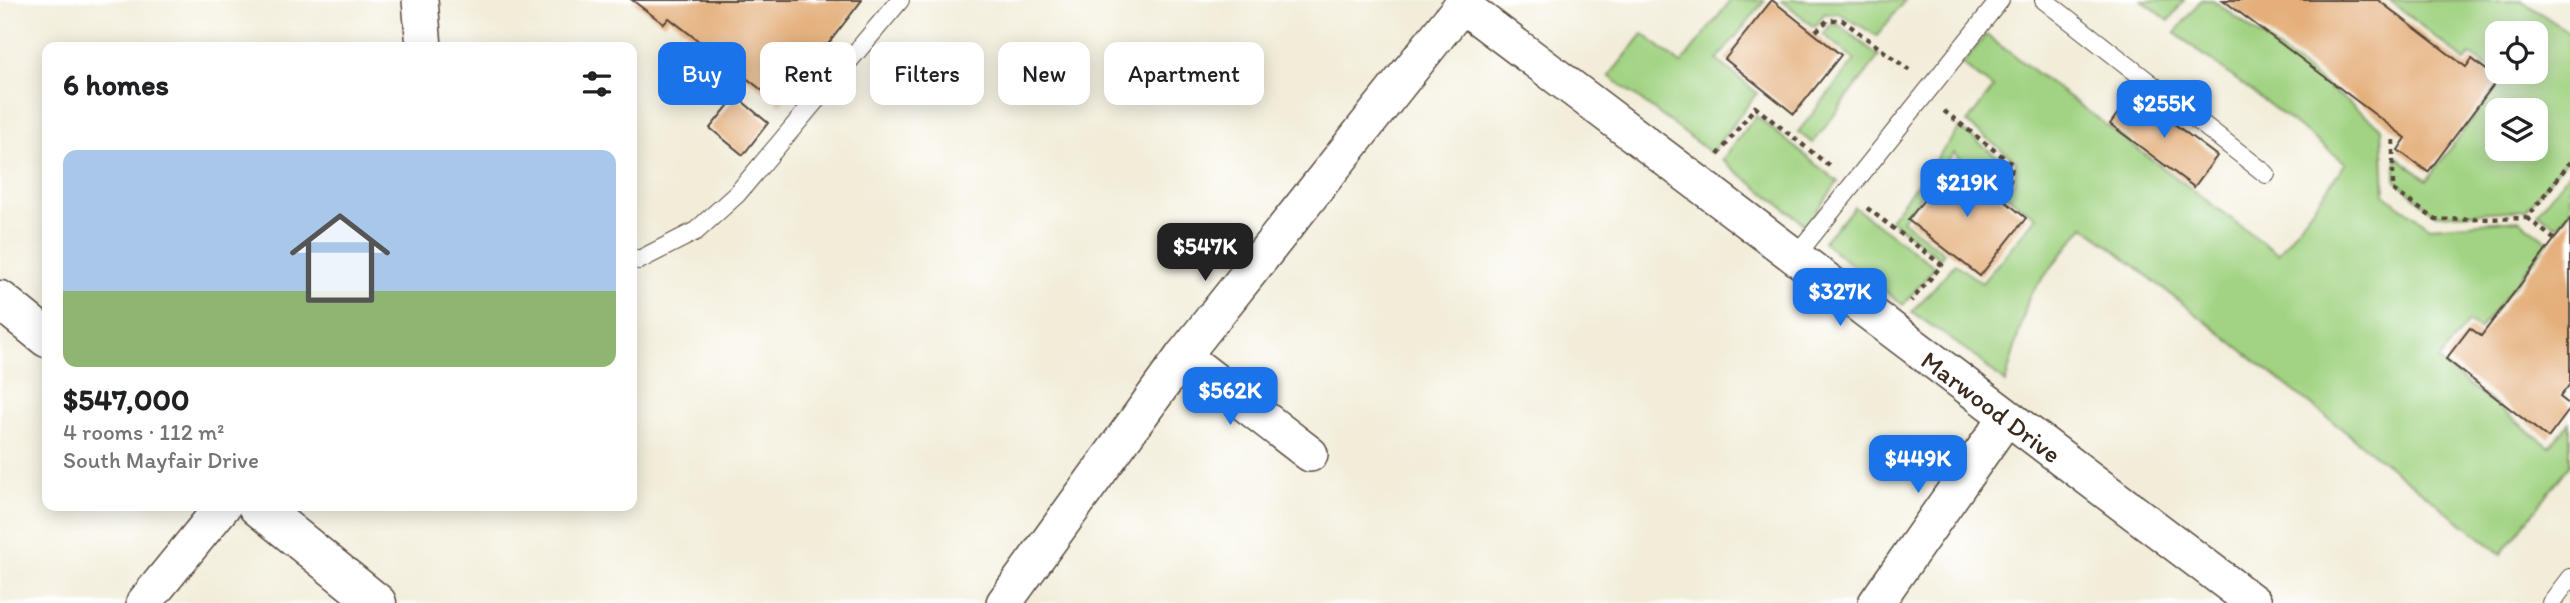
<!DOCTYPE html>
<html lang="en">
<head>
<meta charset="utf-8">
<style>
	:root { --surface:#fff; --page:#f6f6f6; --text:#202124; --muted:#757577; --accent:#1a73e8 }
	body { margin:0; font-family:Itim,sans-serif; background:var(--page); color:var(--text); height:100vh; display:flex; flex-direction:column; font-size:26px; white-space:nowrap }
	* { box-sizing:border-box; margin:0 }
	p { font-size:23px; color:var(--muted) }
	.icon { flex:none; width:38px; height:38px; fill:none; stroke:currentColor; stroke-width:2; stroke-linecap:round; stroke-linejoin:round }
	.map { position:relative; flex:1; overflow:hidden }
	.panel { position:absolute; left:42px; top:42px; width:595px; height:469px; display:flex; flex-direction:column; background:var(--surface); border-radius:14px; box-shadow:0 4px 18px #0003 }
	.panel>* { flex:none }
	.hud { position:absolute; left:658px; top:42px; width:665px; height:63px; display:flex; gap:14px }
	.fabs { position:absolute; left:2485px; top:21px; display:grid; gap:14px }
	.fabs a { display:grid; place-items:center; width:63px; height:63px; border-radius:14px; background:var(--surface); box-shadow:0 4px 18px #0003; font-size:35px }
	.price { position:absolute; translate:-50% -60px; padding:0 16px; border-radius:14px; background:var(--accent); color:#fff; font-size:23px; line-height:46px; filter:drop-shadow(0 2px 4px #0008) }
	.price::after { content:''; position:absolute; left:50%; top:42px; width:21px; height:16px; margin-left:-10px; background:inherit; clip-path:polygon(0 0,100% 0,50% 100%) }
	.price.on { background:#222; color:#fff }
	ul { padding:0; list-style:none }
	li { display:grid; align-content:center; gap:14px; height:371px; padding:0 21px }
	li span { display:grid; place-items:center; height:217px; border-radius:14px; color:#555 }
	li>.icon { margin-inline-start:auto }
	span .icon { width:126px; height:126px; fill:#fffc; stroke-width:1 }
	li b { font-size:30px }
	h2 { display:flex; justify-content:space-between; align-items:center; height:84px; padding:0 21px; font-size:30px }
	.chip { padding:0 24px; border-radius:14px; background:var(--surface); box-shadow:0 4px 18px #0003; font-size:24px; line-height:63px }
	.chip.on { background:var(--accent); color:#fff }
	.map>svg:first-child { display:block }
	.green { fill:#a1d382; stroke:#6e7e50; stroke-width:2; fill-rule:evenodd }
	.building { fill:#e4af7a }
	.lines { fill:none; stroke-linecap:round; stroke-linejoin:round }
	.service-casing { stroke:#56473a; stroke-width:20 }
	.minor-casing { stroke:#56473a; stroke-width:38 }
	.tertiary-casing { stroke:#56473a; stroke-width:41 }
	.path { stroke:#56473a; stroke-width:4.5; stroke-dasharray:5 5; stroke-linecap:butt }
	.service { stroke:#fff; stroke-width:18 }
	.minor { stroke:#fff; stroke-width:35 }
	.tertiary { stroke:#fff; stroke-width:38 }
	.labels { text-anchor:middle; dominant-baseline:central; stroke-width:5; stroke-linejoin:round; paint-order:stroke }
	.street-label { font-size:26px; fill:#3b2a1e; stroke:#fff }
</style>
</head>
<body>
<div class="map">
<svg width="2570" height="603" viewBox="0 0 2570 603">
	<rect width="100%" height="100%" fill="#fff"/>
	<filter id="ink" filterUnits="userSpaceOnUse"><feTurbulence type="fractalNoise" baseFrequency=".0143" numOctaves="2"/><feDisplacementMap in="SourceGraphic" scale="14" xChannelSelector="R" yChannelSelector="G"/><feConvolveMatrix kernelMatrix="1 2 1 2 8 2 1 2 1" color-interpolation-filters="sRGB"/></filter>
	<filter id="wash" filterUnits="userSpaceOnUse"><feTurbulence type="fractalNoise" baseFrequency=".00686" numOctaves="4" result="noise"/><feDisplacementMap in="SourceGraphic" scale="28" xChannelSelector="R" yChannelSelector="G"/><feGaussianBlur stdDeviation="1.57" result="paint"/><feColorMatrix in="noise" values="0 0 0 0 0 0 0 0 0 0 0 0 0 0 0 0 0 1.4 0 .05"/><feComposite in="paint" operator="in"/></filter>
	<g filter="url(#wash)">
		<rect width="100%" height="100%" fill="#f2edd9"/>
		<g class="green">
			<polygon points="1731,0 1765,0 1717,60 1757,93 1711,153 1609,76 1643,34 1681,64"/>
			<polygon points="1782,0 1905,0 1877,36 1839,13 1824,14 1814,27"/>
			<polygon points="2142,0 2184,0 2169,21"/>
			<polygon points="2201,0 2213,0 2382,128 2385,195 2430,227 2519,220 2548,242 2479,330 2468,322 2438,361 2550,447 2570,422 2570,465 2501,554 2084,226 2029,296 2005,383 1972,354 1912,312 1955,264 1982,283 2036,217 2005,194 2015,181 2016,161 1967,123 1993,88 1963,65 1986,35 2278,254 2346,163 2175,33"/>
			<path d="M2389 0H2521L2570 33V155L2526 210 2436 215 2396 181V156L2427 180 2503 78 2471 54 2465 61ZM2497 33H2536V72H2497ZM2497 110H2536V149H2497Z"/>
			<polygon points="1830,25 1839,25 1879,56 1813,143 1798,132 1855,60 1823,34"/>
			<polygon points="1756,116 1838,182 1806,225 1722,160"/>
			<polygon points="1960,128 2007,164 2007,176 1998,188 1954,153 1902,220 1944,253 1940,258 1890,219"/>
			<polygon points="2570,171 2570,210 2557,227 2538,212"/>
			<polygon points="1854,207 1935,267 1903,305 1823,242"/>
		</g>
		<g id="blocks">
			<g class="building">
				<polygon points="632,0 862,0 781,105 669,18 664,24"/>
				<polygon points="1772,0 1841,55 1794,114 1725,59"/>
				<polygon points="2223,0 2378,0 2466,67 2472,59 2498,79 2428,172 2398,150 2406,138"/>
				<polygon points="2133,93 2217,156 2194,187 2110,124"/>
				<polygon points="736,96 768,123 743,155 710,128"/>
				<polygon points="1955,161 2026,218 1980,276 1908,220"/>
				<polygon points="2570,219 2570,384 2560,397 2570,405 2570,409 2548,438 2446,359 2470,328 2481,336"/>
			</g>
		</g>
	</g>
	<g filter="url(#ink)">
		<use href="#blocks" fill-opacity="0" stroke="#56473a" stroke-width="2"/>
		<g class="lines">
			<defs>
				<g id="service">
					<polyline points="2044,0 2266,174"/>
					<polyline points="632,258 639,260 696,231 737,194 900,0"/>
					<polyline points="1794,258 2000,0"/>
					<polyline points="2551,603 2570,578"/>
				</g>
				<g id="minor">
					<polyline points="420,0 424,47"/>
					<polyline points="1183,356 1310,454"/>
					<polyline points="144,603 223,506"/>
					<polyline points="1004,603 1183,356 1462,5 2254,603"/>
					<polyline points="1876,603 2006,418"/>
				</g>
				<g id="tertiary">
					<polyline points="0,300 47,338"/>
					<polyline points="257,506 377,603"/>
				</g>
			</defs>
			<use href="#service" class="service-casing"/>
			<use href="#minor" class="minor-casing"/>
			<use href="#tertiary" class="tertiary-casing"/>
			<g class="path">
				<polyline points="1816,31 1828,20 1842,20 1909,70"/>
				<polyline points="1944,111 2012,164 2010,181 2000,193"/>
				<polyline points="2393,140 2393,190 2436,220 2527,218 2570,162"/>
				<polyline points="1718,155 1755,107 1832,168"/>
				<polyline points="1867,208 1942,265 1911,301"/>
				<polyline points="2527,218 2554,239"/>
			</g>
			<use href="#service" class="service"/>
			<use href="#minor" class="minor"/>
			<use href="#tertiary" class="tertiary"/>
		</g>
	</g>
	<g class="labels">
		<g class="street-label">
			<text transform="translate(1991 407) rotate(37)">Marwood Drive</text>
		</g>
	</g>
</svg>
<div class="fabs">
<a><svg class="icon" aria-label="locate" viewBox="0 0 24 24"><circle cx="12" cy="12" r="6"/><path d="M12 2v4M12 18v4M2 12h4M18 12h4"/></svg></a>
<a><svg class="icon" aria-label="layers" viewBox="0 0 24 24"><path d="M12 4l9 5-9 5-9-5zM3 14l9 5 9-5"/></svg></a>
</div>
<b class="price" style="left:2164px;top:140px">$255K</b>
<b class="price" style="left:1967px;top:219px">$219K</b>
<b class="price on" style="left:1205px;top:283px">$547K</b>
<b class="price" style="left:1840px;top:328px">$327K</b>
<b class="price" style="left:1230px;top:427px">$562K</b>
<b class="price" style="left:1918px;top:495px">$449K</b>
<div class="hud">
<a class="chip on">Buy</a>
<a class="chip">Rent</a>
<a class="chip">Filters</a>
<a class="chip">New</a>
<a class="chip">Apartment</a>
</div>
<section class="panel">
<h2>6 homes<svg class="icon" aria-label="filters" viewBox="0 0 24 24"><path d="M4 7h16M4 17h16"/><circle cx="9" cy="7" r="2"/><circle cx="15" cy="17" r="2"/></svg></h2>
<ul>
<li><span style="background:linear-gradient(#a9c7e8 65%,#8fb573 0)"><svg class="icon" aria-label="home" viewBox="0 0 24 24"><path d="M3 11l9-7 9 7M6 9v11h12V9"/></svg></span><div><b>$547,000</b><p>4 rooms · 112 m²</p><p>South Mayfair Drive</p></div></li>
</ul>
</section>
</div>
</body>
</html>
